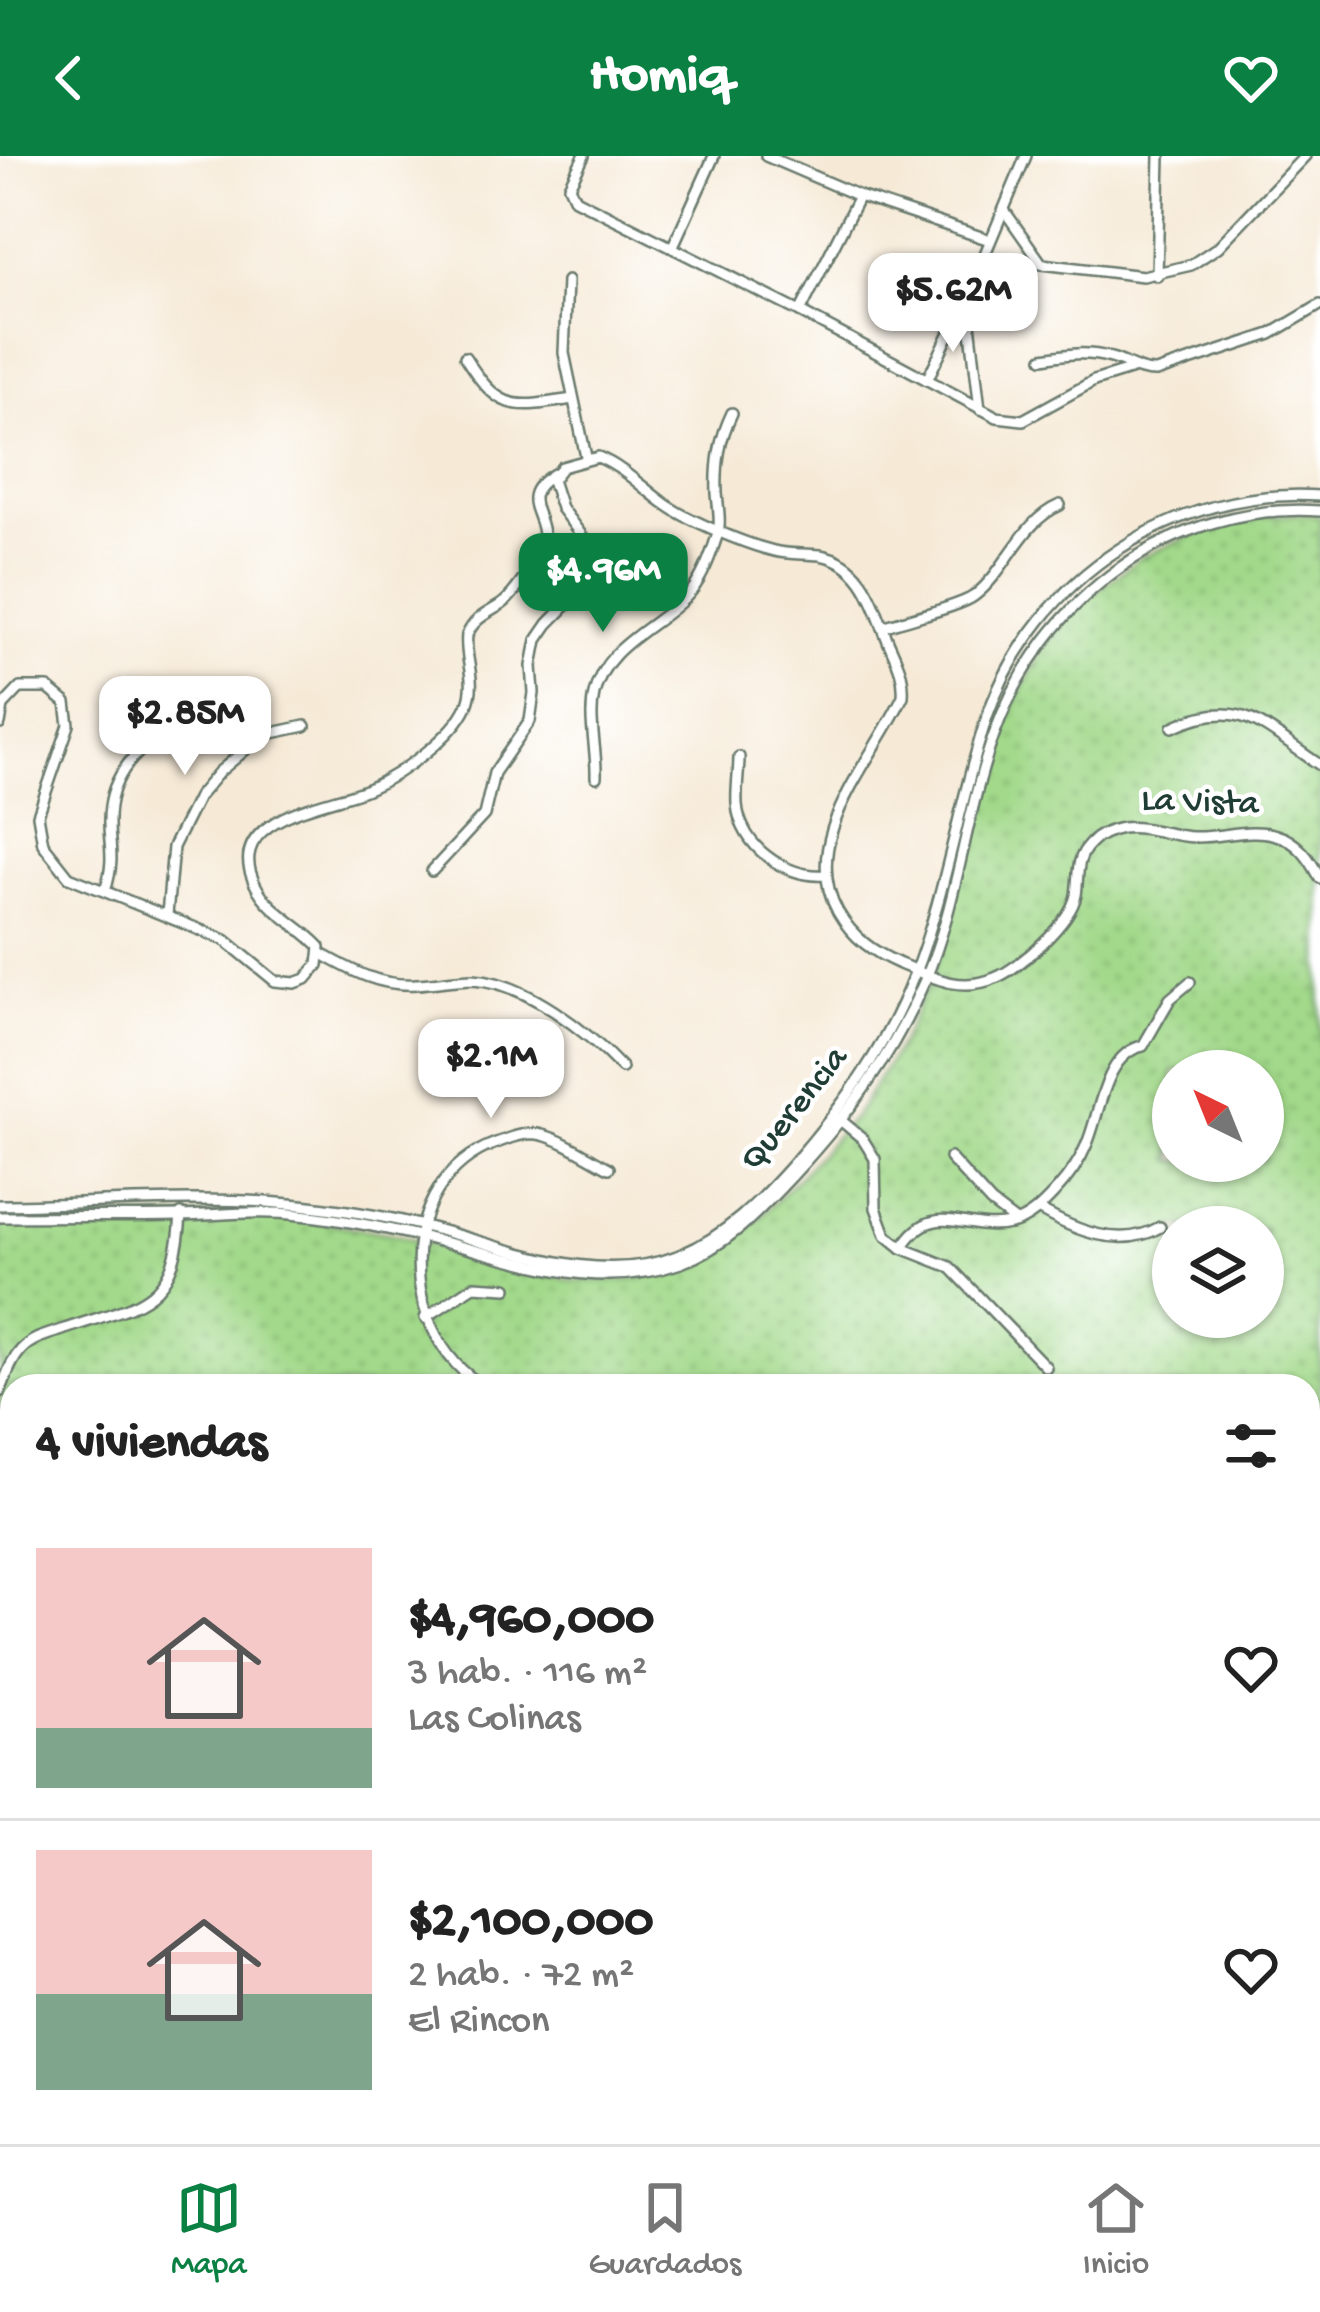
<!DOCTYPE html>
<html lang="es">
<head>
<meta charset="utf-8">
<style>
	:root { --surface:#fff; --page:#f2f2f2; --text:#222; --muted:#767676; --line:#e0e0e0; --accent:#0b8043 }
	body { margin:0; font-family:"Gochi Hand",sans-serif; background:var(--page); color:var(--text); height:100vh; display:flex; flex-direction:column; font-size:45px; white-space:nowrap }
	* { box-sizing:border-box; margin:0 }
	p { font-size:39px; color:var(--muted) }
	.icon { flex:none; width:66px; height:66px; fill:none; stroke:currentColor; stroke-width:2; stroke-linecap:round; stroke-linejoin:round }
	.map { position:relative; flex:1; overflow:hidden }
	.side { position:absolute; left:0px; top:1218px; width:1320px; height:771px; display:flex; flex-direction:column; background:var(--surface); border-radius:36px 36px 0 0; box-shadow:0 3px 9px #0004 }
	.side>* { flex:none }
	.needle { width:78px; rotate:317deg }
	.controls { position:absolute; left:1152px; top:894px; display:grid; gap:24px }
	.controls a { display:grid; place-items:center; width:132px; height:132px; border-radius:50%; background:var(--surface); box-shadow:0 3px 9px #0004; font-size:60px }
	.price { position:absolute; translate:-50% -102px; padding:0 27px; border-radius:24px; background:#fff; color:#222; font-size:39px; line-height:78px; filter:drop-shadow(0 3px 6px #0008) }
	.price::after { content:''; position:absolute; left:50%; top:72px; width:36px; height:27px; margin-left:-18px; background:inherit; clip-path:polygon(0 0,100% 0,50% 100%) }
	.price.on { background:var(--accent); color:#fff }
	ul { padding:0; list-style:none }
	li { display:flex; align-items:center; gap:36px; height:300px; padding:0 36px }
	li+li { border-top:3px solid var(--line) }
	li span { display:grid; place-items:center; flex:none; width:336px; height:240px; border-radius:0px; color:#555 }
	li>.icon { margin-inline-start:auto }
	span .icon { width:144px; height:144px; fill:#fffc; stroke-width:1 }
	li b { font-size:51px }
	h2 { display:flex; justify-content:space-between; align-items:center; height:144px; padding:0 36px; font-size:51px }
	header { display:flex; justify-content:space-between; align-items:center; height:156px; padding:0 36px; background:var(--accent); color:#fff; font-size:54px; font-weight:700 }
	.menu { display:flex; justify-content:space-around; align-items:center; height:168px; border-top:3px solid var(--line); background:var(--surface); font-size:33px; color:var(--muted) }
	.menu a { display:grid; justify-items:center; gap:6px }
	.menu .on { color:var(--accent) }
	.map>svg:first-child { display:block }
	.grass { fill:url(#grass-dots); stroke:#608b5f; stroke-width:3; fill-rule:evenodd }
	.sand { fill:url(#sand-dots); stroke:#868c69; stroke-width:3 }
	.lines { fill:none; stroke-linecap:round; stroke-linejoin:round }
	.minor-casing { stroke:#6a7a6d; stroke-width:14 }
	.minor { stroke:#fff; stroke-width:9 }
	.labels { text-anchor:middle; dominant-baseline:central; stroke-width:9; stroke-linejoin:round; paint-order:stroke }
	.street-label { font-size:36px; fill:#1f3d34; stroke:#fff }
</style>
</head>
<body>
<header><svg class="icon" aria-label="back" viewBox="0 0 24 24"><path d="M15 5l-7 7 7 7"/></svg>Homiq<svg class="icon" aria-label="heart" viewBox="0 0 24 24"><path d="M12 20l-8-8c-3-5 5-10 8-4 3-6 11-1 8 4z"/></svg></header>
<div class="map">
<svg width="1320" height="1988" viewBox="0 0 1320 1988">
	<defs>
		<pattern id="grass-dots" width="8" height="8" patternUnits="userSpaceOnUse" patternTransform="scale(3)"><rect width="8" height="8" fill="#a2d98a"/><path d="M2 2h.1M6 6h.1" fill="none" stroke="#8bbb78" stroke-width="1.8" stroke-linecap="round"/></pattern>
		<pattern id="sand-dots" width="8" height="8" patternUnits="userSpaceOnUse" patternTransform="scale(3)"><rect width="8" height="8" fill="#eeda9e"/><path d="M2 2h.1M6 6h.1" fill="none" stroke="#ccbc89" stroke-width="1.8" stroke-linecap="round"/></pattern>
	</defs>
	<rect width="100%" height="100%" fill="#fff"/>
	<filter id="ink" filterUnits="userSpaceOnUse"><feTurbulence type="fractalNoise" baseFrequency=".00833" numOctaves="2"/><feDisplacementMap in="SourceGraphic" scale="24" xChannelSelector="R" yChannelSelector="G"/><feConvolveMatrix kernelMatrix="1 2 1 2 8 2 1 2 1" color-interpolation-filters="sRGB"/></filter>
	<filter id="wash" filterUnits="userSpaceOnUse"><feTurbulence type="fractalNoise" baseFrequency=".004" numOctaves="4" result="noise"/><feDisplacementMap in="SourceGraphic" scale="48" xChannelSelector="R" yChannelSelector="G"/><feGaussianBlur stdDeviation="2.7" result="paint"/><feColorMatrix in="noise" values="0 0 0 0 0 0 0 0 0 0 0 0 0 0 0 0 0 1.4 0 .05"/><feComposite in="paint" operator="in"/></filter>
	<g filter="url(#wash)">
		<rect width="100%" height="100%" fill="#f6ead7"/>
		<g class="grass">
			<path d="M1301 358 1320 360V1310L1308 1318V1230H12V1876L0 1897V1064L278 1059 393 1078 573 1125 629 1124 688 1110 725 1089 761 1061 855 960 900 889 935 813 979 649 1013 550 1045 489 1088 442 1141 401 1214 370 1253 361ZM1173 915H1263V1005H1173ZM1173 1071H1263V1161H1173Z"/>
			<polygon points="1320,1496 1320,1553 1308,1561 1308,1514"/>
			<polygon points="1320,1561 1320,1687 1308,1683 1308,1571"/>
			<polygon points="979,1977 1068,1977 1071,1988 976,1988"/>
		</g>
		<polygon class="sand" points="1320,1320 1320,1390 1308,1418 1308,1331"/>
	</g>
	<g filter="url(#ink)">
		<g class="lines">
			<defs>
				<g id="minor">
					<polyline points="584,0 569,30 575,43 800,156 997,261 1023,264 1094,225 1136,212"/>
					<polyline points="766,0 859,40 990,84"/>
					<polyline points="1004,54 1042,108 1143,120 1191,109 1218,91 1305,0"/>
					<polyline points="673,90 714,0"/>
					<polyline points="982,104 1042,108"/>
					<polyline points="1157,120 1160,0"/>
					<polyline points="567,125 564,197 586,301"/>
					<polyline points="967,141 980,253"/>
					<polyline points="800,156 859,40"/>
					<path d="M465 201C500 257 513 252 573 243"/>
					<path d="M1043 202C1066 198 1087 195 1111 202 1127 206 1139 217 1156 216L1271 178 1320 149"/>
					<polyline points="927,224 967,141 1026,0"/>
					<path d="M883 471C904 463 960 451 974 440 1008 414 1020 366 1060 349"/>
					<path d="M0 568 3 550 20 532H48L66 547 69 569 38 659 43 688 69 721 225 784 275 825 295 827 306 823 318 809 320 791C299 768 269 757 255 728 221 659 333 649 370 632 400 619 454 580 467 550 478 524 464 504 467 479 475 461 487 458 502 448 512 441 538 405 541 393 552 359 511 344 554 318"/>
					<path d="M1173 571C1243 539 1262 571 1320 609"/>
					<path d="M739 601C739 616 736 633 737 648 740 690 785 722 824 719"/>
					<path d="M596 621C597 594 588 564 594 538 605 489 655 473 687 440 701 426 710 402 716 383 722 369 718 352 717 337 716 308 719 284 732 257"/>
					<path d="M432 715 484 659 494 617 530 565 534 537 532 510 537 484 548 468 585 430 594 410 591 392 561 352 552 324 562 311 598 301C632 315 655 347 689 362 716 375 745 388 774 395 789 399 805 397 820 399 862 406 873 445 886 480 894 501 905 516 903 540 873 605 797 682 838 756 853 782 873 796 900 808 932 821 960 837 995 822 1020 812 1071 766 1076 739 1079 720 1075 703 1090 688 1098 679 1111 674 1122 672 1146 669 1170 680 1194 681 1220 682 1251 671 1276 679 1298 685 1310 703 1320 722"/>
					<path d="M105 735C118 696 105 684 110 650 115 612 144 588 174 569"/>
					<polyline points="167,759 173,691 198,641 219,616 263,579 305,570"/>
					<path d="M322 798C352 815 381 831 417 828 436 827 454 823 473 823 525 826 588 876 622 912"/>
					<polyline points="838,962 862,982 875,1003 876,1052 886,1079 902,1092 950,1111 1046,1211"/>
					<polyline points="950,1002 991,1047 1016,1066"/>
					<path d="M0 1049C93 1048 198 1039 290 1048 332 1052 374 1058 415 1068 500 1087 594 1134 680 1099 726 1080 760 1045 792 1009 842 952 887 890 914 819 947 735 959 643 988 558 1037 420 1176 330 1320 340"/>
					<path d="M1038 1053C1074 1074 1121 1094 1160 1071"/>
					<path d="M0 1061C60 1060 121 1061 181 1060 221 1059 260 1054 299 1059 350 1064 401 1075 451 1088 529 1108 601 1135 681 1107 728 1090 761 1053 794 1018 849 958 893 899 925 824 958 747 965 659 994 579 1043 442 1172 345 1320 355"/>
					<path d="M902 1092C933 1041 966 1078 1010 1068 1028 1065 1043 1049 1055 1036 1067 1023 1079 1007 1086 990 1100 960 1104 897 1143 890L1170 843 1190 826"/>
					<polyline points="425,1162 474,1130 507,1132"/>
					<path d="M483 1230C396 1177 393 1025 496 987 510 982 527 975 542 979 564 984 589 1002 609 1012"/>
					<path d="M0 1236C6 1222 10 1206 21 1194 32 1182 47 1179 62 1174 139 1147 176 1151 181 1058"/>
					<polyline points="0,1474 12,1479"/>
					<polyline points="0,1553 12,1530"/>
					<polyline points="1308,1698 1320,1695"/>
					<polyline points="1308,1716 1320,1715"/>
					<polyline points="1308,1754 1320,1781"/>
					<polyline points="1308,1859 1320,1861"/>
					<polyline points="865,1977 867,1988"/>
					<polyline points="1240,1983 1241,1977"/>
					<polyline points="394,1988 431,1977"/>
					<polyline points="896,1988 897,1977"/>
				</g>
			</defs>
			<use href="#minor" class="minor-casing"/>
			<use href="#minor" class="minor"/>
		</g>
	</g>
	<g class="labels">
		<g class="street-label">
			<text transform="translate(1200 648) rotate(2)">La Vista</text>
			<text transform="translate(796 954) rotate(-51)">Querencia</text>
		</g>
	</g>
</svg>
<div class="controls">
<a><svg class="needle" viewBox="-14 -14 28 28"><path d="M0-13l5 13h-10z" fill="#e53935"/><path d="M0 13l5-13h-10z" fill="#767676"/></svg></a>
<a><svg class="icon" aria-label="layers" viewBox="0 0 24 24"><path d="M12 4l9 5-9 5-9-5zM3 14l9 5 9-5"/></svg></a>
</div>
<b class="price" style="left:953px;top:199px">$5.62M</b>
<b class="price on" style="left:603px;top:479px">$4.96M</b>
<b class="price" style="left:185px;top:622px">$2.85M</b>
<b class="price" style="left:491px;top:965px">$2.1M</b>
<section class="side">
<h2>4 viviendas<svg class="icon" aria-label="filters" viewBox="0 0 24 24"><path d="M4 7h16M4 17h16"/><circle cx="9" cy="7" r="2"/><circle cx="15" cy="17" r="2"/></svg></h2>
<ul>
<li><span style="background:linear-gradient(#f6c9c9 75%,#7fa58c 0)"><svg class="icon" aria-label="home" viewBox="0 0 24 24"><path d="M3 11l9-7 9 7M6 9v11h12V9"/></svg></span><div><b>$4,960,000</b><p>3 hab. · 116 m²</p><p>Las Colinas</p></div><svg class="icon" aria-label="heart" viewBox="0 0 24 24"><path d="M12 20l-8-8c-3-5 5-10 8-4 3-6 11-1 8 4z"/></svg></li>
<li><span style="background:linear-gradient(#f6c9c9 60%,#7fa58c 0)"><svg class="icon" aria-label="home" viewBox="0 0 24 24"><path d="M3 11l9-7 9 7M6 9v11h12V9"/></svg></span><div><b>$2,100,000</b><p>2 hab. · 72 m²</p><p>El Rincon</p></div><svg class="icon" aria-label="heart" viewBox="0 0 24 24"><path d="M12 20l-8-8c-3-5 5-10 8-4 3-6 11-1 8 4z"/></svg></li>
</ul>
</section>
</div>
<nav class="menu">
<a class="on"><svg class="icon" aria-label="map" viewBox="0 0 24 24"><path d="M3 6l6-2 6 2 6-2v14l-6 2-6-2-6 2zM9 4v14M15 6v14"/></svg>Mapa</a>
<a><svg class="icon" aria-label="saved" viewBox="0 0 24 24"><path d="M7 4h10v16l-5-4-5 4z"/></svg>Guardados</a>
<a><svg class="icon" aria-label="home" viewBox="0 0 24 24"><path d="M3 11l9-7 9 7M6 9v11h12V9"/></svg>Inicio</a>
</nav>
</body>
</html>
